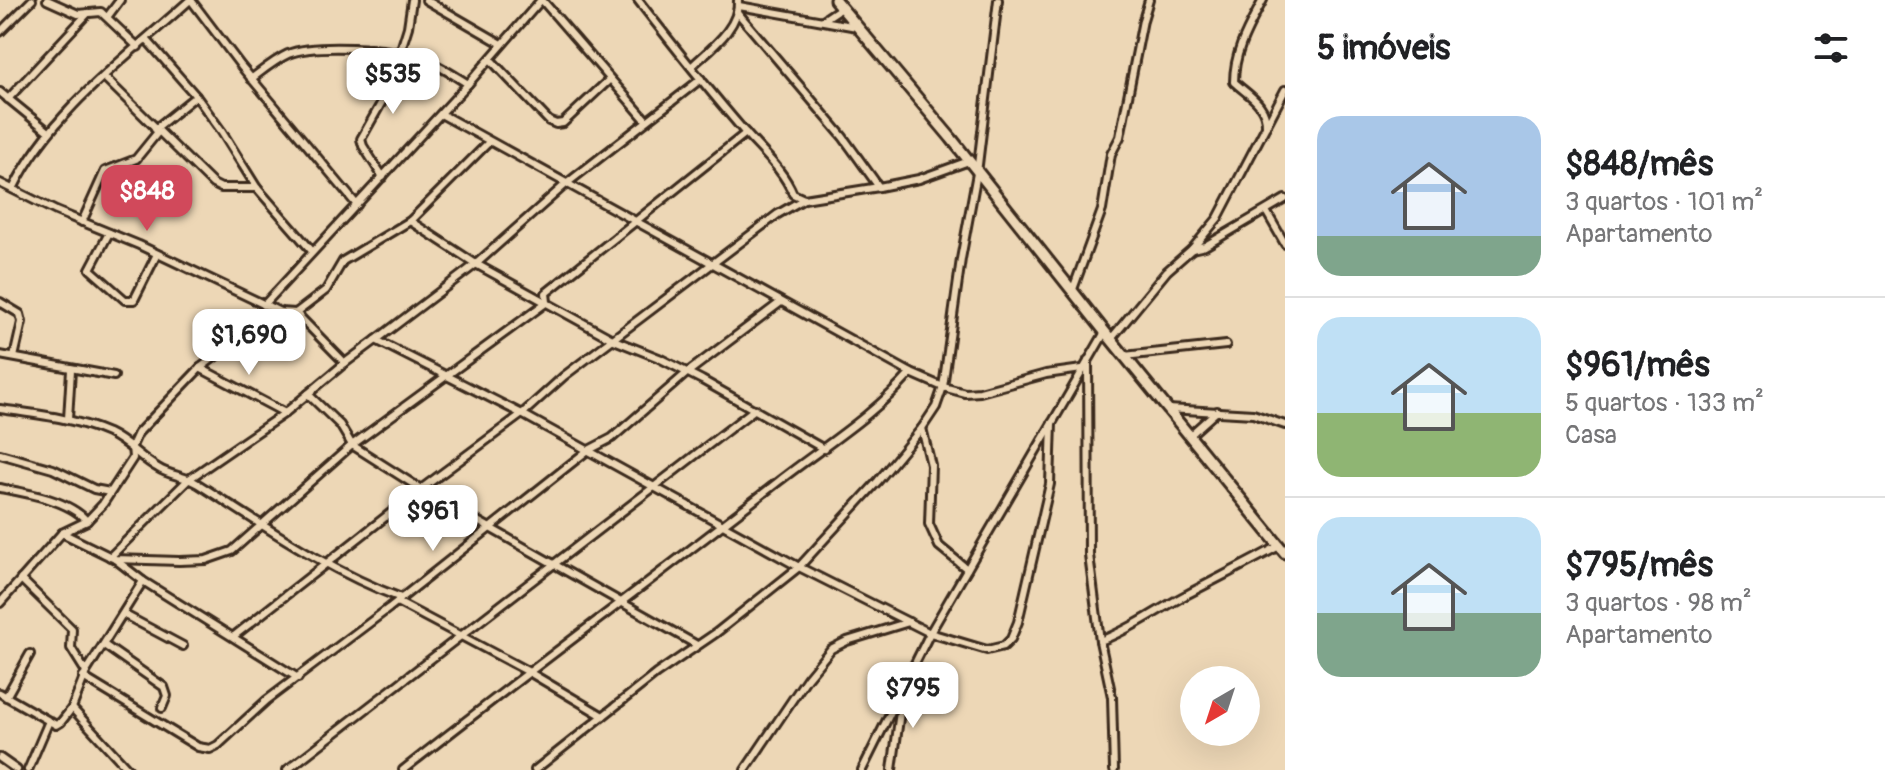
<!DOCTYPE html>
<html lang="pt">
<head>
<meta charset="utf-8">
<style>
	:root { --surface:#fff; --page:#f2f2f2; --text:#202124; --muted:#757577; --line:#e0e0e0; --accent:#d1495b }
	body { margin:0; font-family:Pangolin,sans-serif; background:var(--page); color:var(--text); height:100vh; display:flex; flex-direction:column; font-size:30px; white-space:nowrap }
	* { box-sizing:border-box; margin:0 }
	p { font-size:26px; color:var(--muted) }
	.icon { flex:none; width:44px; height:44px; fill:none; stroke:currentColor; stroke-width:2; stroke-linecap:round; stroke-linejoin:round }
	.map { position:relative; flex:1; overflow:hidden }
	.panel { display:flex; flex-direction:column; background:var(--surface); width:600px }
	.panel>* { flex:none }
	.needle { width:52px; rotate:219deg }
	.controls { position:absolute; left:1180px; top:666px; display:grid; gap:16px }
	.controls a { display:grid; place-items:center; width:80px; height:80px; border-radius:50%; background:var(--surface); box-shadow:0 8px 32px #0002; font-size:40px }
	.price { position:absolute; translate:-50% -68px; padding:0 18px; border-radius:16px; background:#fff; color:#222; font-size:26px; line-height:52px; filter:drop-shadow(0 2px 4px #0008) }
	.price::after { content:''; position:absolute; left:50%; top:48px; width:24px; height:18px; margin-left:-12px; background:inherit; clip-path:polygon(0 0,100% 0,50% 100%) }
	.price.current { background:var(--accent); color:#fff }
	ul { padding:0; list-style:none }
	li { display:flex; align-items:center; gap:24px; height:200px; padding:0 32px }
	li+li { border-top:2px solid var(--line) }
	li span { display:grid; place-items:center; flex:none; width:224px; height:160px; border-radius:24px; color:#555 }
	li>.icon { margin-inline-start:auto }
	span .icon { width:96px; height:96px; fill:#fffc; stroke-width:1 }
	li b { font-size:34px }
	h2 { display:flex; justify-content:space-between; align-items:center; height:96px; padding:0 32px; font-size:34px }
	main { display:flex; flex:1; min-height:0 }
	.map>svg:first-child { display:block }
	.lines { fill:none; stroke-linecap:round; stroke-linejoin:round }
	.street-casing { stroke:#3b2a1e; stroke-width:12 }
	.secondary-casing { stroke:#3b2a1e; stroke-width:15 }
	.street { stroke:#edd7b6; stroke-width:6 }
	.secondary { stroke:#edd7b6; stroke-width:9 }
</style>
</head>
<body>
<main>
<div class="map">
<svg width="1285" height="770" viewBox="0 0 1285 770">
	<rect width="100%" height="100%" fill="#edd7b6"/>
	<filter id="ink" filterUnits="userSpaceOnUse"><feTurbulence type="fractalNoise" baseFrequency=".0125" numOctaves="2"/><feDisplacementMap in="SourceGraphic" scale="16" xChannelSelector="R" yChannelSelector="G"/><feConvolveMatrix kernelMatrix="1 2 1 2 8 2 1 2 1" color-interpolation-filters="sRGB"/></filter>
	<g filter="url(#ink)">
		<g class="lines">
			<defs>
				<g id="street">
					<polyline points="47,0 78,14 101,12 138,47"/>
					<polyline points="191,0 241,66 357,205"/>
					<polyline points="426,0 502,44"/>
					<polyline points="542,0 646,120"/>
					<path d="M638 0C672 44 707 88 744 131 761 151 783 169 793 194L804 199"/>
					<path d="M1263 0C1249 27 1234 51 1234 82 1248 95 1267 104 1266 126"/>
					<polyline points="739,6 857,27"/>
					<polyline points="737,12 843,137 879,187 919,179 969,161"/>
					<polyline points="108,16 120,0"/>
					<polyline points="823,20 841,8"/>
					<polyline points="0,32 32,0"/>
					<polyline points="146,39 196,96 222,132 257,188 312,251"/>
					<polyline points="490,59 549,121 556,124 563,123 610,79"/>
					<path d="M692 66C710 49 740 28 738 0"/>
					<polyline points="104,77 213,184 221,188 257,188"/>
					<path d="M251 79C263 70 275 60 288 54 314 43 391 48 418 57 436 63 452 74 468 84"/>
					<polyline points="0,92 49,132"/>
					<polyline points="8,99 88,13"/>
					<polyline points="441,114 911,373 943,387 965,393 980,392 1046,374 1082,369"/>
					<polyline points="155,129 196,96"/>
					<polyline points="383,177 363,146 361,139 388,91 408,27 412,0"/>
					<polyline points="0,183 56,211 139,245 280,312"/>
					<path d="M13 189C51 111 127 57 190 0"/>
					<polyline points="1266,211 1285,244"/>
					<polyline points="410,221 476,264 614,340 659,358 702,380 824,449"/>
					<polyline points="82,222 105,171 136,159 158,132"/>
					<polyline points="109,233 90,269 125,300 134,300 157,254"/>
					<polyline points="1192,249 1205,246 1285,199"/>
					<polyline points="1072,292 1102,210 1111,154 1120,137 1143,20 1149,0"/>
					<polyline points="0,302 20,314 22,322 14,357"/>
					<polyline points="264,305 468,84 541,0"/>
					<polyline points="296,313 345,363 376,340 522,414 799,567 930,633 987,650 1004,646 1011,639 1018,622 1050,484 1052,423"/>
					<polyline points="1111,339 1167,271 1192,249 1218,218 1285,90"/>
					<polyline points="376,340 476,264 566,184 701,79"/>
					<polyline points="0,355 114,376"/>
					<polyline points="1124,356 1226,345"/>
					<polyline points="1088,360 1089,555 1100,641 1112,697 1114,770"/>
					<polyline points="200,368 285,413"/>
					<polyline points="308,394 340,425 352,445 421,489 697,645"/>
					<path d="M0 409C37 414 74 418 108 433 129 443 140 458 158 468 170 476 186 476 198 484 263 525 328 571 401 598"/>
					<polyline points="1168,409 1253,414 1285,425"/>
					<polyline points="68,419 71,370"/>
					<polyline points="922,428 931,465 929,524 939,546 967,569"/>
					<polyline points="1189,436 1217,411"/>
					<polyline points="0,454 53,469 94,489 110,492"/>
					<path d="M0 488C27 493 69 500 87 521"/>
					<polyline points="62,533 115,559 179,561 206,560 232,551 352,445 547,302 546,293 746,133"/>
					<polyline points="110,557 189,479 285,413 345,363"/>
					<polyline points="116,560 143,581 298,678"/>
					<polyline points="21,579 72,629 71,648 86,672"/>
					<polyline points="397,602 529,672 603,716"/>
					<polyline points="0,603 62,533 87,521 103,504 133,458 132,446 138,433 200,368 271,315 280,312 296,313 326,290 343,261 410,221 489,142"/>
					<polyline points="123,614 183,646"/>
					<polyline points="234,636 421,489 522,414 564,376 778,214 804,199 879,187"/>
					<path d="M1100 641C1132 629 1154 612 1184 596 1216 579 1248 563 1279 546"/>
					<polyline points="104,645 164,687 167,696 162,708"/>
					<polyline points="83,677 198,747 210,749 218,745 267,700 389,608 587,451 612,438 688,372 781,302"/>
					<polyline points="0,693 56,725 61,722 72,708 86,672 143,581"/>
					<polyline points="6,697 30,654"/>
					<polyline points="72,708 129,770"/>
					<polyline points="0,758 17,770"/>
					<polyline points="28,770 49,721"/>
					<polyline points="287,770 755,409"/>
					<path d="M403 770C527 672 655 578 779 481 824 446 873 416 911 373"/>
					<polyline points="535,770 656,674 716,633 799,567 878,481 922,428 936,407 943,387 961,259 977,173 998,0"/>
					<polyline points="745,770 807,678 831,649 847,641 909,622"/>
					<polyline points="862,770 930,633 1105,332"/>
					<polyline points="892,770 903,690"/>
				</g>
				<polyline id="secondary" points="835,0 951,138 1105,332 1285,553"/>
			</defs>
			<use href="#street" class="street-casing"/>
			<use href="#secondary" class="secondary-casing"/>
			<use href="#street" class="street"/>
			<use href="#secondary" class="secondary"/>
		</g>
	</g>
</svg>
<div class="controls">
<a><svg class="needle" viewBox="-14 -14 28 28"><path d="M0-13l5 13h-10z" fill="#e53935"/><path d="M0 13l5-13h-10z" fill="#757577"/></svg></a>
</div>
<b class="price" style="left:393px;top:116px">$535</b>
<b class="price current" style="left:147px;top:233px">$848</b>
<b class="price" style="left:249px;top:377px">$1,690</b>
<b class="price" style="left:433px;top:553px">$961</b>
<b class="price" style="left:913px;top:730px">$795</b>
</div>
<section class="panel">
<h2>5 imóveis<svg class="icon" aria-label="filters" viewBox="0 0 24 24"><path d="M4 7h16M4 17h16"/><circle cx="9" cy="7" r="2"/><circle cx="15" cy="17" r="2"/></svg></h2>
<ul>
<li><span style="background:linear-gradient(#a9c7e8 75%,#7fa58c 0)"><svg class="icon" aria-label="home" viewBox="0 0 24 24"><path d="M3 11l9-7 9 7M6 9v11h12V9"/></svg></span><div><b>$848/mês</b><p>3 quartos · 101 m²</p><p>Apartamento</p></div></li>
<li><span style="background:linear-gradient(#bfe0f5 60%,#8fb573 0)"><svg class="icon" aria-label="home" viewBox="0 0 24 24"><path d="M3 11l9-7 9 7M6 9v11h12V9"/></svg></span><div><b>$961/mês</b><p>5 quartos · 133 m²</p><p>Casa</p></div></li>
<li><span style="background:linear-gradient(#bfe0f5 60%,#7fa58c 0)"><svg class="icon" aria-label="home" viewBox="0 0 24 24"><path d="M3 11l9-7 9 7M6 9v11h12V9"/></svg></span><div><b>$795/mês</b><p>3 quartos · 98 m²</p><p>Apartamento</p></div></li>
</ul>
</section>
</main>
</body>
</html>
